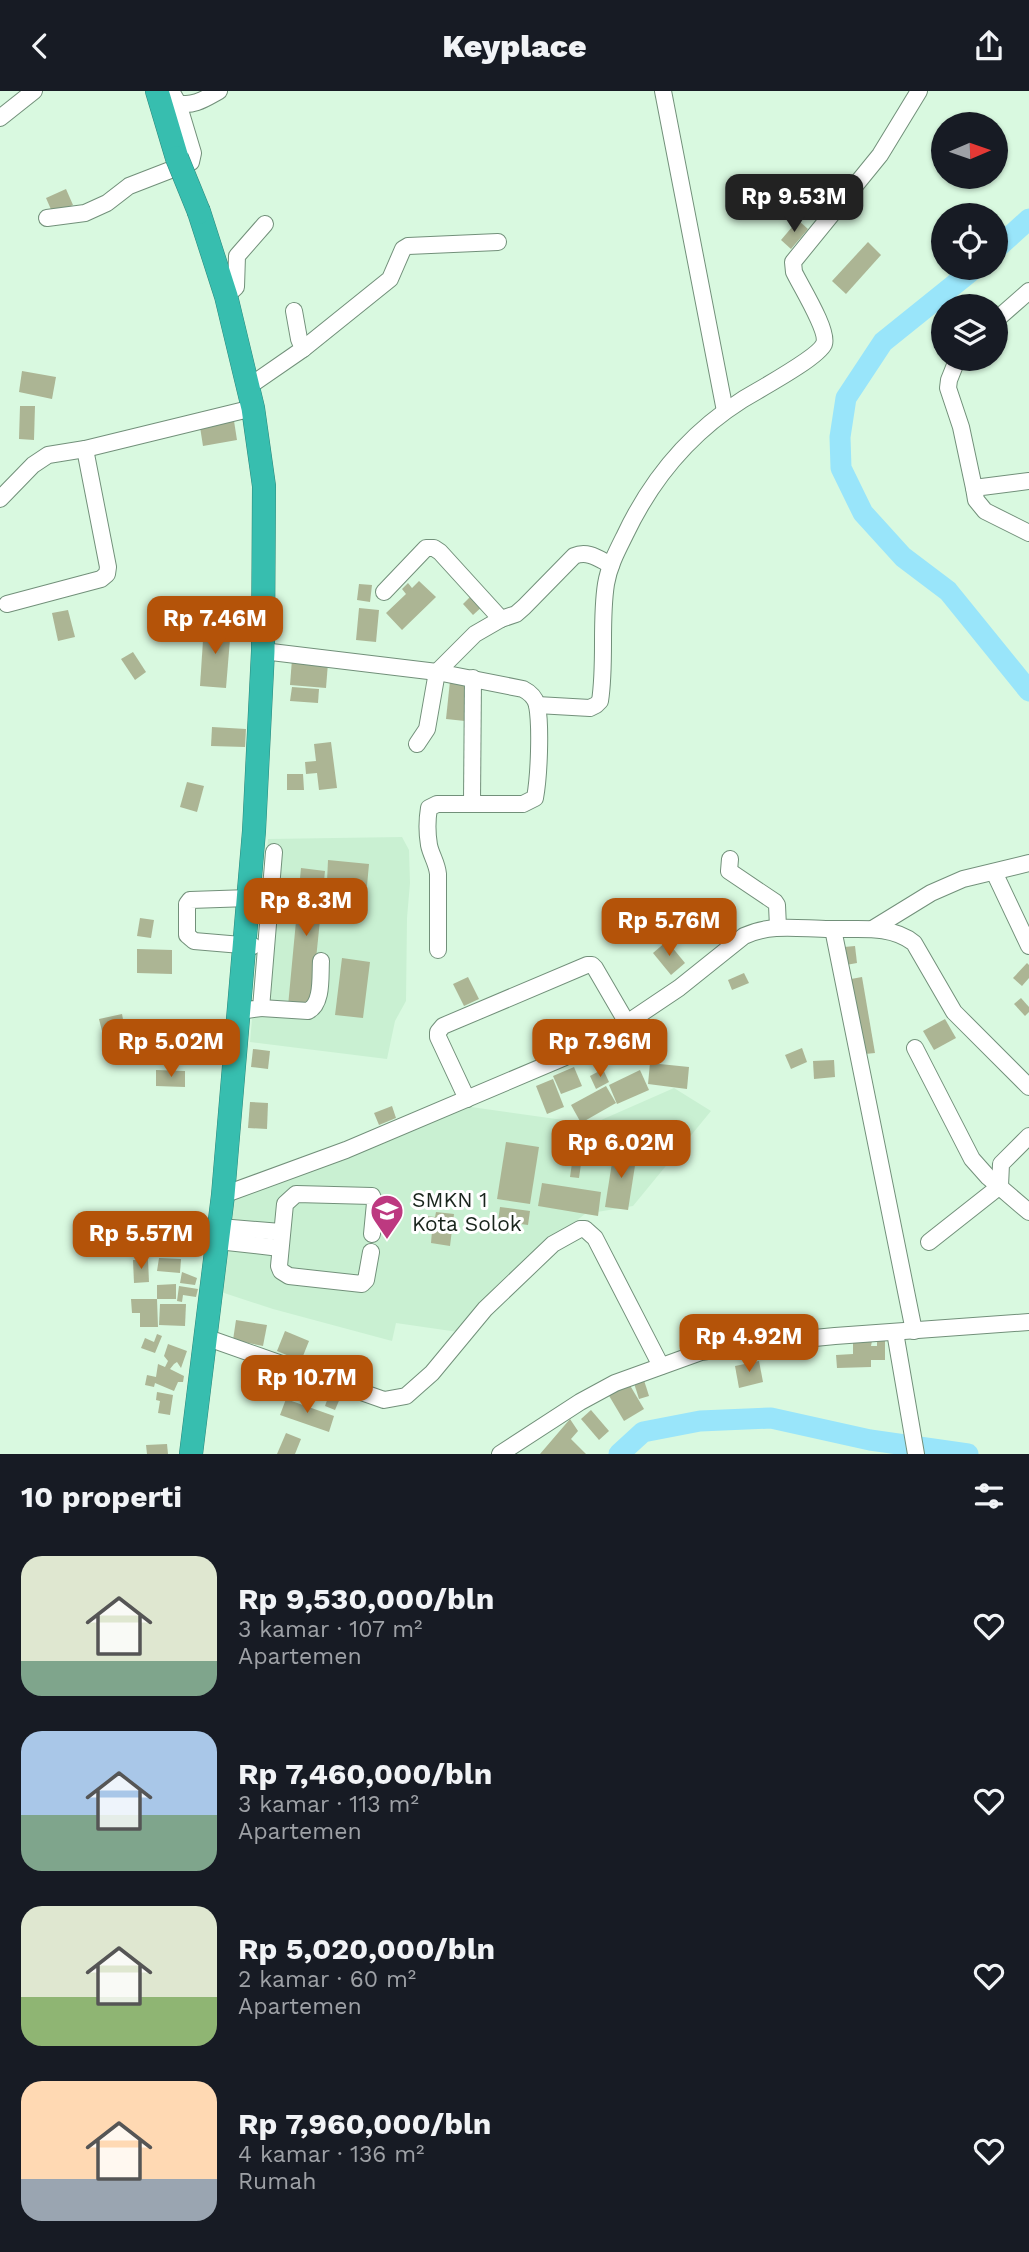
<!DOCTYPE html>
<html lang="id">
<head>
<meta charset="utf-8">
<style>
	:root { --surface:#171b24; --page:#242831; --text:#f1f3f6; --muted:#9ea1a6; --accent:#b45309 }
	body { margin:0; font-family:"Work Sans",sans-serif; background:var(--page); color:var(--text); height:100vh; display:flex; flex-direction:column; font-size:26px; white-space:nowrap }
	* { box-sizing:border-box; margin:0 }
	p { font-size:23px; color:var(--muted) }
	.icon { flex:none; width:38px; height:38px; fill:none; stroke:currentColor; stroke-width:2; stroke-linecap:round; stroke-linejoin:round }
	.map { position:relative; height:1363px; overflow:hidden }
	.sheet { display:flex; flex-direction:column; background:var(--surface); flex:1 }
	.sheet>* { flex:none }
	.needle { width:46px; rotate:88deg }
	.controls { position:absolute; left:931px; top:21px; display:grid; gap:14px }
	.controls a { display:grid; place-items:center; width:77px; height:77px; border-radius:50%; background:var(--surface); box-shadow:0 2px 5px #0004; font-size:35px }
	.price { position:absolute; translate:-50% -60px; padding:0 16px; border-radius:14px; background:var(--accent); color:#fff; font-size:23px; line-height:46px; filter:drop-shadow(0 2px 4px #0008) }
	.price::after { content:''; position:absolute; left:50%; top:42px; width:21px; height:16px; margin-left:-10px; background:inherit; clip-path:polygon(0 0,100% 0,50% 100%) }
	.price.current { background:#222; color:#fff }
	ul { padding:0; list-style:none }
	li { display:flex; align-items:center; gap:21px; height:175px; padding:0 21px }
	li span { display:grid; place-items:center; flex:none; width:196px; height:140px; border-radius:21px; color:#555 }
	li>.icon { margin-inline-start:auto }
	span .icon { width:84px; height:84px; fill:#fffc; stroke-width:1 }
	li b { font-size:30px }
	h2 { display:flex; justify-content:space-between; align-items:center; height:84px; padding:0 21px; font-size:30px }
	header { display:flex; justify-content:space-between; align-items:center; height:91px; padding:0 21px; background:var(--surface); font-size:32px; font-weight:800 }
	.map>svg:first-child { display:block }
	.built { fill:#c9f0d2 }
	.lines { fill:none; stroke-linecap:round; stroke-linejoin:round }
	.river { stroke:#99e5fa; stroke-width:21 }
	.building { fill:#acb594 }
	.minor-casing { stroke:#72907a; stroke-width:18 }
	.highway-casing { stroke:#2c887c; stroke-width:24 }
	.minor { stroke:#fff; stroke-width:16 }
	.highway { stroke:#37beaf; stroke-width:23 }
	.highway-bridge-casing { stroke:#2c887c; stroke-width:24; stroke-linecap:butt }
	.highway-bridge { stroke:#37beaf; stroke-width:23 }
	.labels { text-anchor:middle; dominant-baseline:central; stroke-width:6; stroke-linejoin:round; paint-order:stroke }
	.poi-label { font-size:21px; fill:#19251c; stroke:#fff; text-anchor:start }
</style>
</head>
<body>
<header><svg class="icon" aria-label="back" viewBox="0 0 24 24"><path d="M15 5l-7 7 7 7"/></svg>Keyplace<svg class="icon" aria-label="share" viewBox="0 0 24 24"><path d="M12 15V3M7 8l5-5 5 5M5 13v7h14v-7"/></svg></header>
<div class="map">
<svg width="1029" height="1363" viewBox="0 0 1029 1363">
	<rect width="100%" height="100%" fill="#d9f9e0"/>
	<g class="built">
		<polygon points="402,746 409,759 410,792 407,827 406,910 395,930 387,968 250,951 268,748"/>
		<polygon points="674,997 711,1020 633,1115 585,1123 514,1178 458,1241 396,1232 392,1250 273,1218 218,1200 229,1106 464,1015 592,1033"/>
	</g>
	<g class="lines">
		<g class="river">
			<polyline points="996,158 1029,128"/>
			<polyline points="975,177 883,251 846,307 840,346 841,377 863,422 903,466 948,500 1029,600"/>
			<polyline points="619,1363 643,1341 700,1330 771,1327 870,1349 968,1363"/>
		</g>
	</g>
	<g class="building">
		<polygon points="66,98 73,114 53,123 46,107"/>
		<polygon points="798,129 808,138 791,158 781,149"/>
		<polygon points="868,151 881,164 846,203 832,190"/>
		<polygon points="22,280 56,286 52,308 19,301"/>
		<polygon points="20,315 35,315 34,349 19,348"/>
		<polygon points="234,330 237,349 203,355 200,336"/>
		<polygon points="419,490 436,506 402,539 386,522 406,503 402,498 408,492 412,497"/>
		<polygon points="359,493 372,494 370,511 357,509"/>
		<polygon points="473,503 484,514 473,524 463,513"/>
		<polygon points="359,517 379,519 376,551 356,549"/>
		<polygon points="68,519 75,546 58,550 52,522"/>
		<polygon points="204,534 231,536 226,597 200,595"/>
		<polygon points="133,561 146,581 135,589 121,568"/>
		<polygon points="292,568 328,572 326,597 290,594"/>
		<polygon points="450,590 470,593 465,630 446,628"/>
		<polygon points="292,596 319,598 318,612 290,610"/>
		<polygon points="212,636 246,638 245,656 211,655"/>
		<polygon points="331,651 337,697 319,699 317,682 306,683 305,671 316,670 314,653"/>
		<polygon points="287,683 303,683 304,699 287,699"/>
		<polygon points="187,691 204,695 197,721 180,716"/>
		<polygon points="328,769 369,773 367,795 327,791"/>
		<polygon points="301,777 325,780 311,917 288,915"/>
		<polygon points="140,827 154,829 151,847 137,845"/>
		<polygon points="667,850 685,872 671,884 653,862"/>
		<polygon points="855,855 857,872 846,874 844,856"/>
		<polygon points="137,858 172,859 172,883 137,882"/>
		<polygon points="342,867 370,871 363,927 335,924"/>
		<polygon points="1027,872 1029,874 1029,887 1022,895 1013,887"/>
		<polygon points="744,882 749,892 732,899 728,889"/>
		<polygon points="468,886 479,908 464,915 453,893"/>
		<polygon points="862,886 875,962 865,963 851,888"/>
		<polygon points="1021,907 1029,916 1029,921 1025,925 1014,913"/>
		<polygon points="122,923 125,939 103,944 99,928"/>
		<polygon points="945,928 956,947 934,959 923,940"/>
		<polygon points="802,957 807,971 791,978 785,964"/>
		<polygon points="253,958 270,960 268,978 251,976"/>
		<polygon points="834,969 835,986 814,988 813,970"/>
		<polygon points="650,972 689,976 687,998 648,993"/>
		<polygon points="574,976 582,995 561,1003 553,985"/>
		<polygon points="603,978 609,991 596,998 590,985"/>
		<polygon points="156,979 185,980 185,996 156,995"/>
		<polygon points="640,979 649,999 617,1013 609,994"/>
		<polygon points="553,988 564,1016 547,1023 536,995"/>
		<polygon points="606,995 616,1012 581,1032 571,1014"/>
		<polygon points="250,1011 268,1012 267,1038 248,1037"/>
		<polygon points="392,1015 396,1027 379,1034 374,1022"/>
		<polygon points="506,1051 539,1056 530,1113 497,1108"/>
		<polygon points="614,1059 637,1062 628,1119 605,1116"/>
		<polygon points="573,1065 582,1066 579,1087 570,1086"/>
		<polygon points="542,1092 601,1101 598,1125 538,1115"/>
		<polygon points="500,1116 530,1120 528,1134 498,1130"/>
		<polygon points="436,1121 454,1123 450,1155 431,1152 432,1140 424,1139 426,1125 435,1126"/>
		<polygon points="163,1138 190,1140 189,1156 186,1157 185,1161 175,1161 176,1155 162,1154"/>
		<polygon points="159,1167 181,1168 180,1182 157,1180"/>
		<polygon points="148,1168 149,1191 134,1192 133,1169"/>
		<polygon points="182,1181 197,1187 195,1194 180,1192"/>
		<polygon points="176,1193 176,1208 157,1208 157,1194"/>
		<polygon points="179,1195 198,1198 196,1206 183,1204 182,1211 177,1210"/>
		<polygon points="131,1208 157,1208 158,1236 140,1236 140,1222 132,1222"/>
		<polygon points="160,1213 186,1213 185,1235 159,1234"/>
		<polygon points="236,1229 267,1234 263,1255 233,1249"/>
		<polygon points="285,1240 309,1250 301,1270 277,1260"/>
		<polygon points="157,1243 162,1245 155,1262 141,1257 145,1247 154,1251"/>
		<polygon points="877,1245 885,1245 885,1269 871,1269 871,1276 837,1277 836,1264 853,1263 853,1250 872,1250 871,1255 877,1255"/>
		<polygon points="168,1253 187,1260 181,1277 177,1271 174,1273 170,1278 184,1285 183,1291 178,1291 174,1300 155,1292 154,1296 145,1294 147,1284 156,1286 158,1273 165,1276 168,1270 164,1265"/>
		<polygon points="759,1270 763,1291 739,1297 735,1275"/>
		<polygon points="643,1286 649,1305 639,1308 633,1289"/>
		<polygon points="628,1291 644,1318 624,1330 608,1303"/>
		<polygon points="157,1301 173,1304 170,1324 158,1322 160,1310 156,1309"/>
		<polygon points="330,1301 341,1305 335,1319 325,1315"/>
		<polygon points="286,1308 334,1325 329,1341 280,1324"/>
		<polygon points="591,1319 609,1340 599,1349 581,1328"/>
		<polygon points="570,1328 578,1340 571,1348 586,1363 540,1363"/>
		<polygon points="286,1342 301,1348 295,1363 277,1363"/>
		<polygon points="167,1353 168,1363 147,1363 146,1354"/>
	</g>
	<g class="lines">
		<defs>
			<g id="minor">
				<path d="M171 0 178 12C194 16 206 7 219 0"/>
				<polyline points="663,0 725,320"/>
				<polyline points="0,27 34,0"/>
				<polyline points="47,127 85,122 107,112 129,95 191,71 193,62 178,12"/>
				<polyline points="226,205 236,196 237,165 265,133"/>
				<polyline points="996,229 1029,200"/>
				<polyline points="303,258 390,188 403,158 408,155 498,151"/>
				<polyline points="961,268 955,274 949,289 948,297 961,336 974,397"/>
				<polyline points="248,296 303,258 299,248 294,220"/>
				<polyline points="1029,390 974,397 976,409 985,420 1029,442"/>
				<polyline points="0,408 33,374 48,364 85,358 253,317"/>
				<polyline points="384,501 426,457 434,457 440,461 501,528"/>
				<polyline points="7,513 101,488 107,483 108,476 85,358"/>
				<path d="M263 560 437 581 523 598C529 601 535 606 537 614 541 636 539 685 535 707L523 713H437L429 717C427 729 427 742 429 754 431 764 437 772 438 783V859"/>
				<path d="M537 614 590 617 596 614 600 610C606 571 600 531 606 493 609 475 617 460 625 444 651 389 690 342 742 309 758 299 818 267 824 253 829 240 800 194 794 181L793 171 880 64 919 0"/>
				<path d="M417 653 427 638 437 581 475 543 501 528 516 523 524 516 574 465C588 459 599 468 611 474"/>
				<polyline points="472,711 473,587"/>
				<polyline points="730,768 729,780 775,811 777,814 778,836"/>
				<polyline points="994,781 1029,855"/>
				<polyline points="249,807 190,809 187,813 187,844 194,850 253,855"/>
				<polyline points="874,837 931,802 963,788 1029,772"/>
				<polyline points="833,838 914,1240"/>
				<path d="M261 917 308 920C323 913 320 885 321 870"/>
				<polyline points="240,920 261,917 274,761"/>
				<polyline points="915,957 972,1068 988,1086 1029,1121"/>
				<polyline points="467,1008 438,946 438,941 443,935 587,874 592,874 595,877 627,932"/>
				<path d="M223 1104 346 1059 563 967 627 932 679 897 744 845C772 832 800 838 830 838 858 839 890 833 914 852L954 921 1029 996"/>
				<polyline points="220,1136 281,1141"/>
				<polyline points="218,1150 280,1157"/>
				<polyline points="929,1151 1000,1095 1001,1073 1029,1045"/>
				<polyline points="371,1161 366,1189 362,1193 289,1185 281,1180 279,1175 285,1113 296,1103 372,1105 375,1112 372,1143"/>
				<polyline points="895,1241 916,1363"/>
				<polyline points="205,1246 384,1309 406,1305 432,1282 485,1218 553,1153 580,1138 585,1138 595,1147 661,1275"/>
				<polyline points="500,1363 580,1311 615,1292 701,1261 753,1253 835,1245 1029,1231"/>
			</g>
			<g id="highway">
				<polyline points="157,0 177,67"/>
				<polyline points="191,1363 223,1104 254,740 263,560 264,395 253,317 226,205 199,121"/>
			</g>
		</defs>
		<use href="#minor" class="minor-casing"/>
		<use href="#highway" class="highway-casing"/>
		<use href="#minor" class="minor"/>
		<use href="#highway" class="highway"/>
		<defs>
			<polyline id="highway-bridge" points="177,67 199,121"/>
		</defs>
		<use href="#highway-bridge" class="highway-bridge-casing"/>
		<use href="#highway-bridge" class="highway-bridge"/>
	</g>
	<defs>
		<symbol id="school-pin" viewBox="-11 -11 22 30"><path d="M0 17L-7.5 6A9.5 9.5 0 1 1 7.5 6Z" fill="#bd3980" stroke="#fff"/><path d="M0-5L7-2L0 1L-7-2ZM-4 1L0 2.5L4 1V4Q0 6-4 4Z" fill="#fff"/></symbol>
	</defs>
	<g fill-rule="evenodd">
		<use href="#school-pin" x="368" y="1101" width="38" height="52"/>
	</g>
	<g class="labels">
		<g class="poi-label">
			<text x="412" y="1108">SMKN 1<tspan x="412" dy="24">Kota Solok</tspan></text>
		</g>
	</g>
</svg>
<div class="controls">
<a><svg class="needle" viewBox="-14 -14 28 28"><path d="M0-13l5 13h-10z" fill="#e53935"/><path d="M0 13l5-13h-10z" fill="#9ea1a6"/></svg></a>
<a><svg class="icon" aria-label="locate" viewBox="0 0 24 24"><circle cx="12" cy="12" r="6"/><path d="M12 2v4M12 18v4M2 12h4M18 12h4"/></svg></a>
<a><svg class="icon" aria-label="layers" viewBox="0 0 24 24"><path d="M12 4l9 5-9 5-9-5zM3 14l9 5 9-5"/></svg></a>
</div>
<b class="price current" style="left:794px;top:143px">Rp 9.53M</b>
<b class="price" style="left:215px;top:565px">Rp 7.46M</b>
<b class="price" style="left:306px;top:847px">Rp 8.3M</b>
<b class="price" style="left:669px;top:867px">Rp 5.76M</b>
<b class="price" style="left:171px;top:988px">Rp 5.02M</b>
<b class="price" style="left:600px;top:988px">Rp 7.96M</b>
<b class="price" style="left:621px;top:1089px">Rp 6.02M</b>
<b class="price" style="left:141px;top:1180px">Rp 5.57M</b>
<b class="price" style="left:749px;top:1283px">Rp 4.92M</b>
<b class="price" style="left:307px;top:1324px">Rp 10.7M</b>
</div>
<section class="sheet">
<h2>10 properti<svg class="icon" aria-label="filters" viewBox="0 0 24 24"><path d="M4 7h16M4 17h16"/><circle cx="9" cy="7" r="2"/><circle cx="15" cy="17" r="2"/></svg></h2>
<ul>
<li><span style="background:linear-gradient(#dfe7d0 75%,#7fa58c 0)"><svg class="icon" aria-label="home" viewBox="0 0 24 24"><path d="M3 11l9-7 9 7M6 9v11h12V9"/></svg></span><div><b>Rp 9,530,000/bln</b><p>3 kamar · 107 m²</p><p>Apartemen</p></div><svg class="icon" aria-label="heart" viewBox="0 0 24 24"><path d="M12 20l-8-8c-3-5 5-10 8-4 3-6 11-1 8 4z"/></svg></li>
<li><span style="background:linear-gradient(#a9c7e8 60%,#7fa58c 0)"><svg class="icon" aria-label="home" viewBox="0 0 24 24"><path d="M3 11l9-7 9 7M6 9v11h12V9"/></svg></span><div><b>Rp 7,460,000/bln</b><p>3 kamar · 113 m²</p><p>Apartemen</p></div><svg class="icon" aria-label="heart" viewBox="0 0 24 24"><path d="M12 20l-8-8c-3-5 5-10 8-4 3-6 11-1 8 4z"/></svg></li>
<li><span style="background:linear-gradient(#dfe7d0 65%,#8fb573 0)"><svg class="icon" aria-label="home" viewBox="0 0 24 24"><path d="M3 11l9-7 9 7M6 9v11h12V9"/></svg></span><div><b>Rp 5,020,000/bln</b><p>2 kamar · 60 m²</p><p>Apartemen</p></div><svg class="icon" aria-label="heart" viewBox="0 0 24 24"><path d="M12 20l-8-8c-3-5 5-10 8-4 3-6 11-1 8 4z"/></svg></li>
<li><span style="background:linear-gradient(#ffd9b3 70%,#9aa5b1 0)"><svg class="icon" aria-label="home" viewBox="0 0 24 24"><path d="M3 11l9-7 9 7M6 9v11h12V9"/></svg></span><div><b>Rp 7,960,000/bln</b><p>4 kamar · 136 m²</p><p>Rumah</p></div><svg class="icon" aria-label="heart" viewBox="0 0 24 24"><path d="M12 20l-8-8c-3-5 5-10 8-4 3-6 11-1 8 4z"/></svg></li>
</ul>
</section>
</body>
</html>
